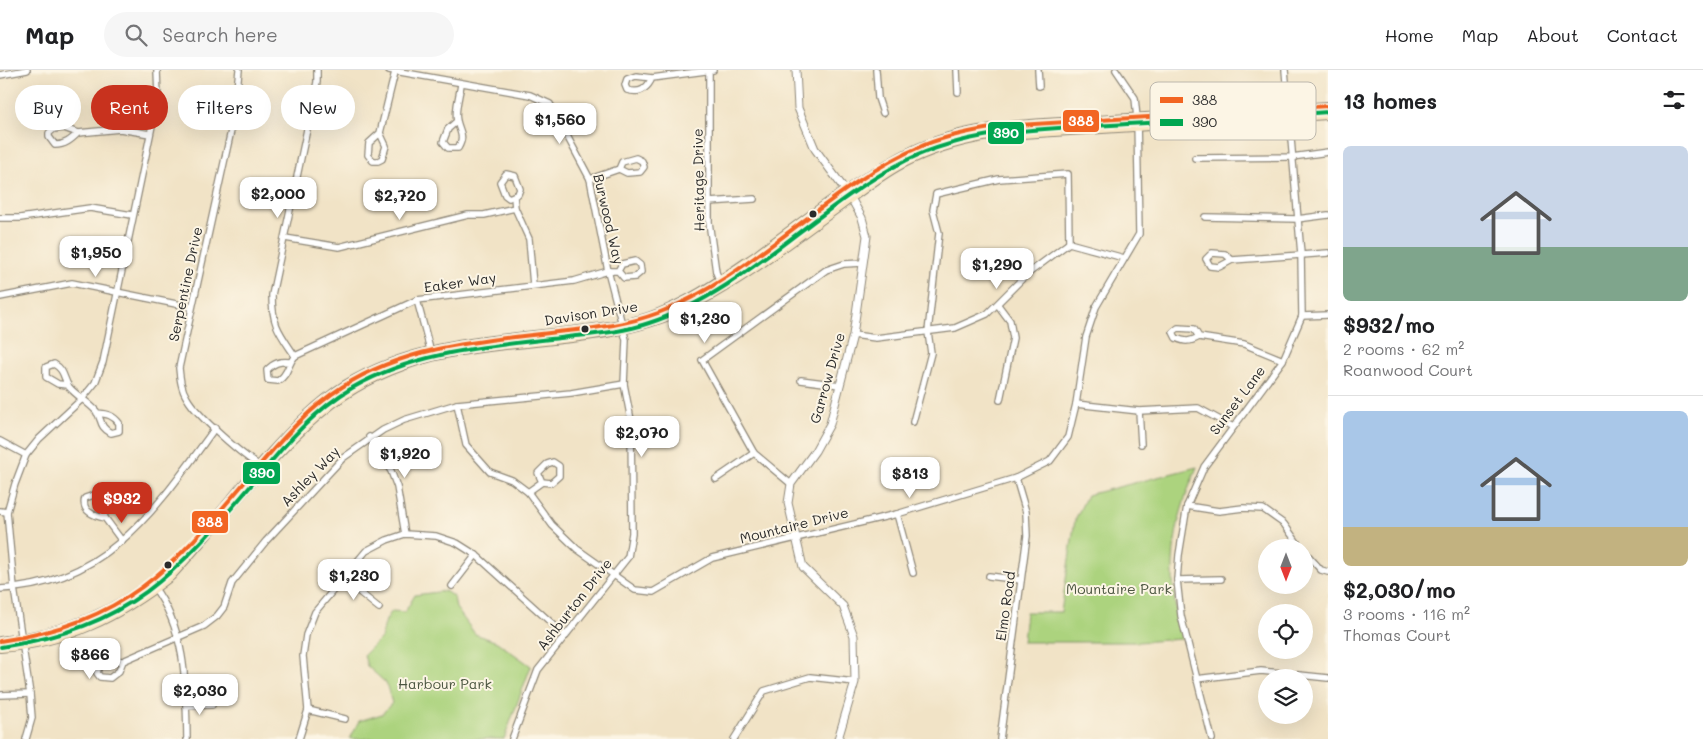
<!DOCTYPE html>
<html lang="en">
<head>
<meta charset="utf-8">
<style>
	:root { --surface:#fff; --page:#f6f6f6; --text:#202124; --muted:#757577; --line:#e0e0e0; --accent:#c8321e }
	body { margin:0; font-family:Mali,sans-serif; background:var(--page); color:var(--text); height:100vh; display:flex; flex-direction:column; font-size:19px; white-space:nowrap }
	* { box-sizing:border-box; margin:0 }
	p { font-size:16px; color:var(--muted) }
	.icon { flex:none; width:28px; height:28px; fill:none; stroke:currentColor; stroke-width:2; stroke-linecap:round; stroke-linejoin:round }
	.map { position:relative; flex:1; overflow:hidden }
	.drawer { display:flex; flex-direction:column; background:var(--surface); width:375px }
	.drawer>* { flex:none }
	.guide { position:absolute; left:15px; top:15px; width:475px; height:45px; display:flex; gap:10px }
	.needle { width:32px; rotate:180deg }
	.tools { position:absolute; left:1258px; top:469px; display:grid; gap:10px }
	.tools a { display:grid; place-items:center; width:55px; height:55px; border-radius:50%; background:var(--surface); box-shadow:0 5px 20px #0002; font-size:25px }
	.price { position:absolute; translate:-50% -42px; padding:0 11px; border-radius:10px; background:#fff; color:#222; font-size:16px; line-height:32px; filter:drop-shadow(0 1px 2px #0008) }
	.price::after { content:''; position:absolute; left:50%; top:30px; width:15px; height:11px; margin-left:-8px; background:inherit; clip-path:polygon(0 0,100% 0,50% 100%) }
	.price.active { background:var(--accent); color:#fff }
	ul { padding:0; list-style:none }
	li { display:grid; align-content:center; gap:10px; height:265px; padding:0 15px }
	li+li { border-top:1px solid var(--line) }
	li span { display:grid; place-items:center; height:155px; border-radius:8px; color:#555 }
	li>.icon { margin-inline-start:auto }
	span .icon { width:90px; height:90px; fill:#fffc; stroke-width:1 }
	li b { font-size:21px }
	h2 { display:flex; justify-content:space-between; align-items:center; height:60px; padding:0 15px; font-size:21px }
	.pill { padding:0 18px; border-radius:22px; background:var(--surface); box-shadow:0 5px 20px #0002; font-size:18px; line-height:45px }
	.pill.active { background:var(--accent); color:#fff }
	header { display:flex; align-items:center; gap:30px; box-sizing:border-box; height:70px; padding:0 25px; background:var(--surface); border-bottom:1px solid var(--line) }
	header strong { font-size:24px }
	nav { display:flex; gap:28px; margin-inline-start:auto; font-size:18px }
	.search { width:350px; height:45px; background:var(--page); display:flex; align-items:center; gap:12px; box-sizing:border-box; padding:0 18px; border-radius:28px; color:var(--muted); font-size:19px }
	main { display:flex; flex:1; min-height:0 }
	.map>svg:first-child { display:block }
	.green { fill:#acd37e; stroke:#6c7f54 }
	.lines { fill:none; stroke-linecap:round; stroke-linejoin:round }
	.minor-casing { stroke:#8e8778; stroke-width:8 }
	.tertiary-casing { stroke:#8e8778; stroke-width:9 }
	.secondary-casing { stroke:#8e8778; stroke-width:10 }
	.minor { stroke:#fff; stroke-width:5.5 }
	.tertiary { stroke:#fff; stroke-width:7 }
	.secondary { stroke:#fae7c3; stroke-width:8 }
	.bus-1-casing { stroke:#fcf5e5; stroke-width:8 }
	.bus-2-casing { stroke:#fcf5e5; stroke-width:8 }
	.bus-1 { stroke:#f26522; stroke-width:4 }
	.bus-2 { stroke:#00a651; stroke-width:4 }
	.bus-dot { fill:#2b2b2b; stroke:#fcf5e5; stroke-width:2 }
	.labels { text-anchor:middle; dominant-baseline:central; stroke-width:4; stroke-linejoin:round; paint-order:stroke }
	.street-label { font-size:14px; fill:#2b2b2b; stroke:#fcf5e5 }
	.park-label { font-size:14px; fill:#4b5540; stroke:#fcf5e5 }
	.key { fill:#fcf5e5; stroke:#bdb8ad; stroke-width:1 }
	.key-label { font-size:14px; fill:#2b2b2b }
	.line-badge { stroke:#fcf5e5; stroke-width:2 }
	.badge-label { font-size:14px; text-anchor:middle; font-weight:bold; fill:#fff }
</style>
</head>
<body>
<header>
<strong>Map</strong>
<div class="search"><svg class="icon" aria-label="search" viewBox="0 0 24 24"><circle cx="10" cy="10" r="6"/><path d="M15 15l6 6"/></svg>Search here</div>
<nav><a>Home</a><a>Map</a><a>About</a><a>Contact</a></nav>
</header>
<main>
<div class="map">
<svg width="1328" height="669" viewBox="0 0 1328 669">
	<rect width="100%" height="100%" fill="#fcf5e5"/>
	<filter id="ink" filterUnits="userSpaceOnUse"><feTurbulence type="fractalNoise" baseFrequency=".02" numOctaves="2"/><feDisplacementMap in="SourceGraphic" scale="10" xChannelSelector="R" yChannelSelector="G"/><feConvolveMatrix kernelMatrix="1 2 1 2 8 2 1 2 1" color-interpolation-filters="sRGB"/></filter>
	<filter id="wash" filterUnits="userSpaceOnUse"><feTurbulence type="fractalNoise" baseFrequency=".0096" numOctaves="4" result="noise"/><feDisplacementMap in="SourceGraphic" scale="20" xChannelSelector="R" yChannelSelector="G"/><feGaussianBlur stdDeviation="1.12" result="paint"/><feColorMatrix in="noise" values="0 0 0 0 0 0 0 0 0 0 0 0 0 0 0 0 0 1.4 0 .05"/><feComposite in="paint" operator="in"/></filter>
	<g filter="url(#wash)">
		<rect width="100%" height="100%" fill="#f1e3c6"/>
		<g class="green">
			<path d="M1197 397C1171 458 1166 504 1182 569L1138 572H1023L1026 542H1061L1075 450 1087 425Z"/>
			<polygon points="445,521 454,527 456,538 475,564 497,572 531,596 504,669 350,669 359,651 382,644 392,633 386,613 367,596 364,585 381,568 386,550 392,541 405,542 415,525"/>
		</g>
	</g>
	<g filter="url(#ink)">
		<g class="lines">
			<defs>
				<g id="minor">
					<path d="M239 0 234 47 179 298C180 308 181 319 187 328 197 346 244 387 262 397"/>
					<polyline points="389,0 530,25 550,34 590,109 608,201 626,270 624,314 631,350 632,463 628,487 538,600 512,669"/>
					<polyline points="709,0 709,152 716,202 720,212"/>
					<polyline points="876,0 878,28 883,43"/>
					<polyline points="957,0 958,22"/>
					<polyline points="1038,0 1039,16"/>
					<polyline points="0,5 27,0"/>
					<path d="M652 8C647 19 640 24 627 20L625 15 627 9 636 6 652 8 713 0"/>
					<path d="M457 51 448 59 443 72 448 78H458C465 66 460 63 457 51 454 41 460 24 461 14"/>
					<path d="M78 63C71 70 65 75 55 75L49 67V63L54 59 64 58 78 63 120 59 150 64"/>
					<polyline points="380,63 386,76 382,89 378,91 373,91 368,85 369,73 380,63 395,2"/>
					<polyline points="1195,88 1292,87 1328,82"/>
					<polygon points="506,104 515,106 520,119 518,124 509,128 505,125 500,112"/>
					<polyline points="590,109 619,99 627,103 640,102 644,97 642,91 636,88 622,92 619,99"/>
					<polyline points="514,127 515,138 529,169 533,215"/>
					<polyline points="709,132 754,129"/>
					<polyline points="1205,147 1297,149 1328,145"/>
					<polyline points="0,148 20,148 90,138 132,145"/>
					<polyline points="285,168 339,177 468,145 484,145 515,138"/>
					<polyline points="1008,187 1026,205"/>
					<polyline points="1232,190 1225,184 1212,183 1206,189 1210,196 1219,197 1232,190 1328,183"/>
					<polyline points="0,227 72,213 191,237"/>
					<polyline points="417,230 431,283"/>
					<polyline points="998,235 1010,251 1013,268 1000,330"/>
					<polyline points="1302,246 1328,245"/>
					<polyline points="853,265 876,268 955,258 987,244 1026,205 1069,173 1124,188"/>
					<path d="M1199 267 1194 259 1178 258 1173 262 1176 268C1185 272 1190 272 1199 267L1244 274 1283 290"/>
					<path d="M295 286C279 262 272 255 272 225L317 12V0"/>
					<path d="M290 292C279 291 274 293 267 300L268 310 278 311C289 304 287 295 295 286L417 230 574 211 608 201H618L624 208 635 207 641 202 640 195 635 191 622 194 618 201"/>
					<polyline points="801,310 840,315"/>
					<path d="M68 315 58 314 46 307V297L54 294C65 300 63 308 69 317 77 326 88 332 96 341 103 350 98 356 111 363L119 361V353C113 345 107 344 97 343"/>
					<polyline points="457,334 466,375 490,402 512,410 528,422 552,455 577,479 635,520 653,522 712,488 897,444 1016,408 1050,391 1068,367 1076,334 1086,267 1096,237 1139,164 1137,48 1135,28 1116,0"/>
					<polyline points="1076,334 1139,341 1198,338 1233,357"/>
					<polyline points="1139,341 1141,374"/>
					<polyline points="913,352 931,283 928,262 939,163 933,140 936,124 999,109 1068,104 1069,173"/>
					<polyline points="369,367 391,401 397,417 405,464"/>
					<polyline points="0,371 26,385"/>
					<polyline points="716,409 754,383"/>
					<polyline points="791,414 754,383 702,290 826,200 844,194 863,193"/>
					<polyline points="528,422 542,412 551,413 559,406 559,396 553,392 547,394 538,403 542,412"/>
					<polyline points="1187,436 1219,441 1243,438 1263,439 1284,454 1301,478"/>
					<polyline points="0,441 7,442"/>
					<polyline points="897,444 913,503"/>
					<path d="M105 448C94 446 81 441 85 428L94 425 101 431 105 448 122 471"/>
					<polyline points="1304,481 1321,500 1328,502"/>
					<polyline points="989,506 1021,510"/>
					<polyline points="342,508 379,538"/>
					<polyline points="1177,510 1221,509"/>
					<path d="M153 516C187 561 186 615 187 669"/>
					<polyline points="452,516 476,485"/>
					<path d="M0 519C108 515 158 436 215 358"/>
					<polyline points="123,591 119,601 110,608 100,607 97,603 99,595 109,590 123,591 204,556 217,546 224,537 232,513 266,471 343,388 383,360 404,350 457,334 571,323 624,314"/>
					<polyline points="1196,609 1261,601 1328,608"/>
					<polyline points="0,625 30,624"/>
					<polyline points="186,636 212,635"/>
					<polyline points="308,640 345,649"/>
					<polyline points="26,669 32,648 30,624 14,518 7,442 15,414 26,385 39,369 82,329 95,313 103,292 158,27 157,0"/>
					<polyline points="299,669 308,640 303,586 306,565 315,542 366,481 387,470 405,464 436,466 457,473 476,485 566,566"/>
					<polyline points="734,669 764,621 810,607 855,612"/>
					<polyline points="1000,669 1027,466 1026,442 1016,408"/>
					<polyline points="1212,669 1181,546 1177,510 1179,485 1187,436 1204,397 1283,290 1302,246 1301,184 1285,0"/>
				</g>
				<polyline id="tertiary" points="796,0 798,38 815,79 851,128 862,148 867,166 853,265 830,354 815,381 791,414 788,433 803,497 843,536 854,566 855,612 838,669"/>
				<g id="secondary">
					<path d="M0 571C60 564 117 542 163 502 204 467 236 420 273 380 295 356 317 333 345 315 408 276 480 271 553 263 584 259 617 257 648 247 689 233 723 208 758 184 804 150 850 114 900 87 964 51 1041 54 1112 49 1184 45 1256 41 1328 36"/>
					<path d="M0 578C67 573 119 547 171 506 222 451 274 379 332 334 361 312 398 296 432 287 522 265 616 278 699 232 750 205 796 168 842 135 861 121 881 105 902 94 929 80 959 71 989 66L1328 45"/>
				</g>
			</defs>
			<use href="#minor" class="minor-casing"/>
			<use href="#tertiary" class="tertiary-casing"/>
			<use href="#secondary" class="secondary-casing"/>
			<use href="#minor" class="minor"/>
			<use href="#tertiary" class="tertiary"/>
			<use href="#secondary" class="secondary"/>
			<defs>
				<path id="bus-1" d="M0 571C127 552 171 499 250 406 278 374 306 340 342 317 408 274 491 270 567 261 598 258 629 254 658 243 757 205 826 116 924 75 949 65 976 60 1003 56L1328 36"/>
				<path id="bus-2" d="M1 577C133 557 178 501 260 405 286 373 316 339 352 318 418 280 494 276 568 267 595 264 623 262 649 253 745 222 817 135 907 90 975 57 1053 59 1127 54 1194 51 1261 47 1328 42"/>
			</defs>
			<use href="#bus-1" class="bus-1-casing"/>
			<use href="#bus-2" class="bus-2-casing"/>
			<use href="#bus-1" class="bus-1"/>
			<use href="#bus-2" class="bus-2"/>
		</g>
	</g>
	<g class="bus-dot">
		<circle cx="813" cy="144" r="4.5"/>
		<circle cx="585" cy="259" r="4.5"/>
		<circle cx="168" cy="495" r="4.5"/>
	</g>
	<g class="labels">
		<g class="street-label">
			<text transform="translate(698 110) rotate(-91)">Heritage Drive</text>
			<text transform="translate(609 149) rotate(77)">Burwood Way</text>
			<text transform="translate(460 212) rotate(-8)">Eaker Way</text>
			<text transform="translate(185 214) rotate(-78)">Serpentine Drive</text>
			<text transform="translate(591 243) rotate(-9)">Davison Drive</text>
			<text transform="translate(827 308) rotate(-74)">Garrow Drive</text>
			<text transform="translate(1237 330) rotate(-53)">Sunset Lane</text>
			<text transform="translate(310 406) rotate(-46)">Ashley Way</text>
			<text transform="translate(794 455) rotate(-14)">Mountaire Drive</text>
			<text transform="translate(574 534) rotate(-52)">Ashburton Drive</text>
			<text transform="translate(1005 536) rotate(-82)">Elmo Road</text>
		</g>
		<g class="park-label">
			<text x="1119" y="518">Mountaire Park</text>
			<text x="445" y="613">Harbour Park</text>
		</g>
	</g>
	<rect x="1150" y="12" width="166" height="58" rx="8" class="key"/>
	<rect x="1160" y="27" width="23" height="6" fill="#f26522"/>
	<rect x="1160" y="49" width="23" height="7" fill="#00a651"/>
	<g class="key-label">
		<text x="1192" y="35">388</text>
		<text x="1192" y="57">390</text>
	</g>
	<g class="line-badge">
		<rect x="1062" y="39" width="38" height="24" rx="5" fill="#f26522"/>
		<rect x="987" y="51" width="38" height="24" rx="5" fill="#00a651"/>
		<rect x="242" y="391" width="39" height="24" rx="5" fill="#00a651"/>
		<rect x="191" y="440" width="38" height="24" rx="5" fill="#f26522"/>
	</g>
	<g class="badge-label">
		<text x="1081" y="56">388</text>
		<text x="1006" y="68">390</text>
		<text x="262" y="408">390</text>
		<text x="210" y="457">388</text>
	</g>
</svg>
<div class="tools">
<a><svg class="needle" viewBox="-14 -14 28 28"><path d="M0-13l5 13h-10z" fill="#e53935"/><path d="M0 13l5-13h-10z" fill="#757577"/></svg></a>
<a><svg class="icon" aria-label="locate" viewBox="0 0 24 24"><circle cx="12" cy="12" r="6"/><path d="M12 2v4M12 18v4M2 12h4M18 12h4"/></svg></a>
<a><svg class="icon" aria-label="layers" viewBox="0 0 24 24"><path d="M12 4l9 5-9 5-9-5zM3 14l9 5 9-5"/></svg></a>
</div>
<b class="price" style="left:560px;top:75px">$1,560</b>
<b class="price" style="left:278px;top:149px">$2,000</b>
<b class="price" style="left:400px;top:151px">$2,720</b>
<b class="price" style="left:96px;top:208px">$1,950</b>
<b class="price" style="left:997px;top:220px">$1,290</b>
<b class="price" style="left:705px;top:274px">$1,230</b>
<b class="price" style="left:642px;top:388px">$2,070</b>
<b class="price" style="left:405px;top:409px">$1,920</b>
<b class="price" style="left:910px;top:429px">$813</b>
<b class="price active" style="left:122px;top:454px">$932</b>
<b class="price" style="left:354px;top:531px">$1,230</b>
<b class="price" style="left:90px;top:610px">$866</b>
<b class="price" style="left:200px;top:646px">$2,030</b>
<div class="guide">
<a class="pill">Buy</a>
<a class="pill active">Rent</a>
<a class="pill">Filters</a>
<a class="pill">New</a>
</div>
</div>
<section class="drawer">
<h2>13 homes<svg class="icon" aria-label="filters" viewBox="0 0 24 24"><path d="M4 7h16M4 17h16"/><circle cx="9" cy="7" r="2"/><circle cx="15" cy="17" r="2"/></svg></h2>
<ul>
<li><span style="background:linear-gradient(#c9d6e8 65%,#7fa58c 0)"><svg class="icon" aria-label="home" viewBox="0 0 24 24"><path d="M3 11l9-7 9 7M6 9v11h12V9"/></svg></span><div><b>$932/mo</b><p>2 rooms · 62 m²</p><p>Roanwood Court</p></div></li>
<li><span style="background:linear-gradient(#a9c7e8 75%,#c2b280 0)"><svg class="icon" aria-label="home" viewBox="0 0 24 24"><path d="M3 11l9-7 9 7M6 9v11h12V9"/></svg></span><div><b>$2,030/mo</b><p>3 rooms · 116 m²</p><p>Thomas Court</p></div></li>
</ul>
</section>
</main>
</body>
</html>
